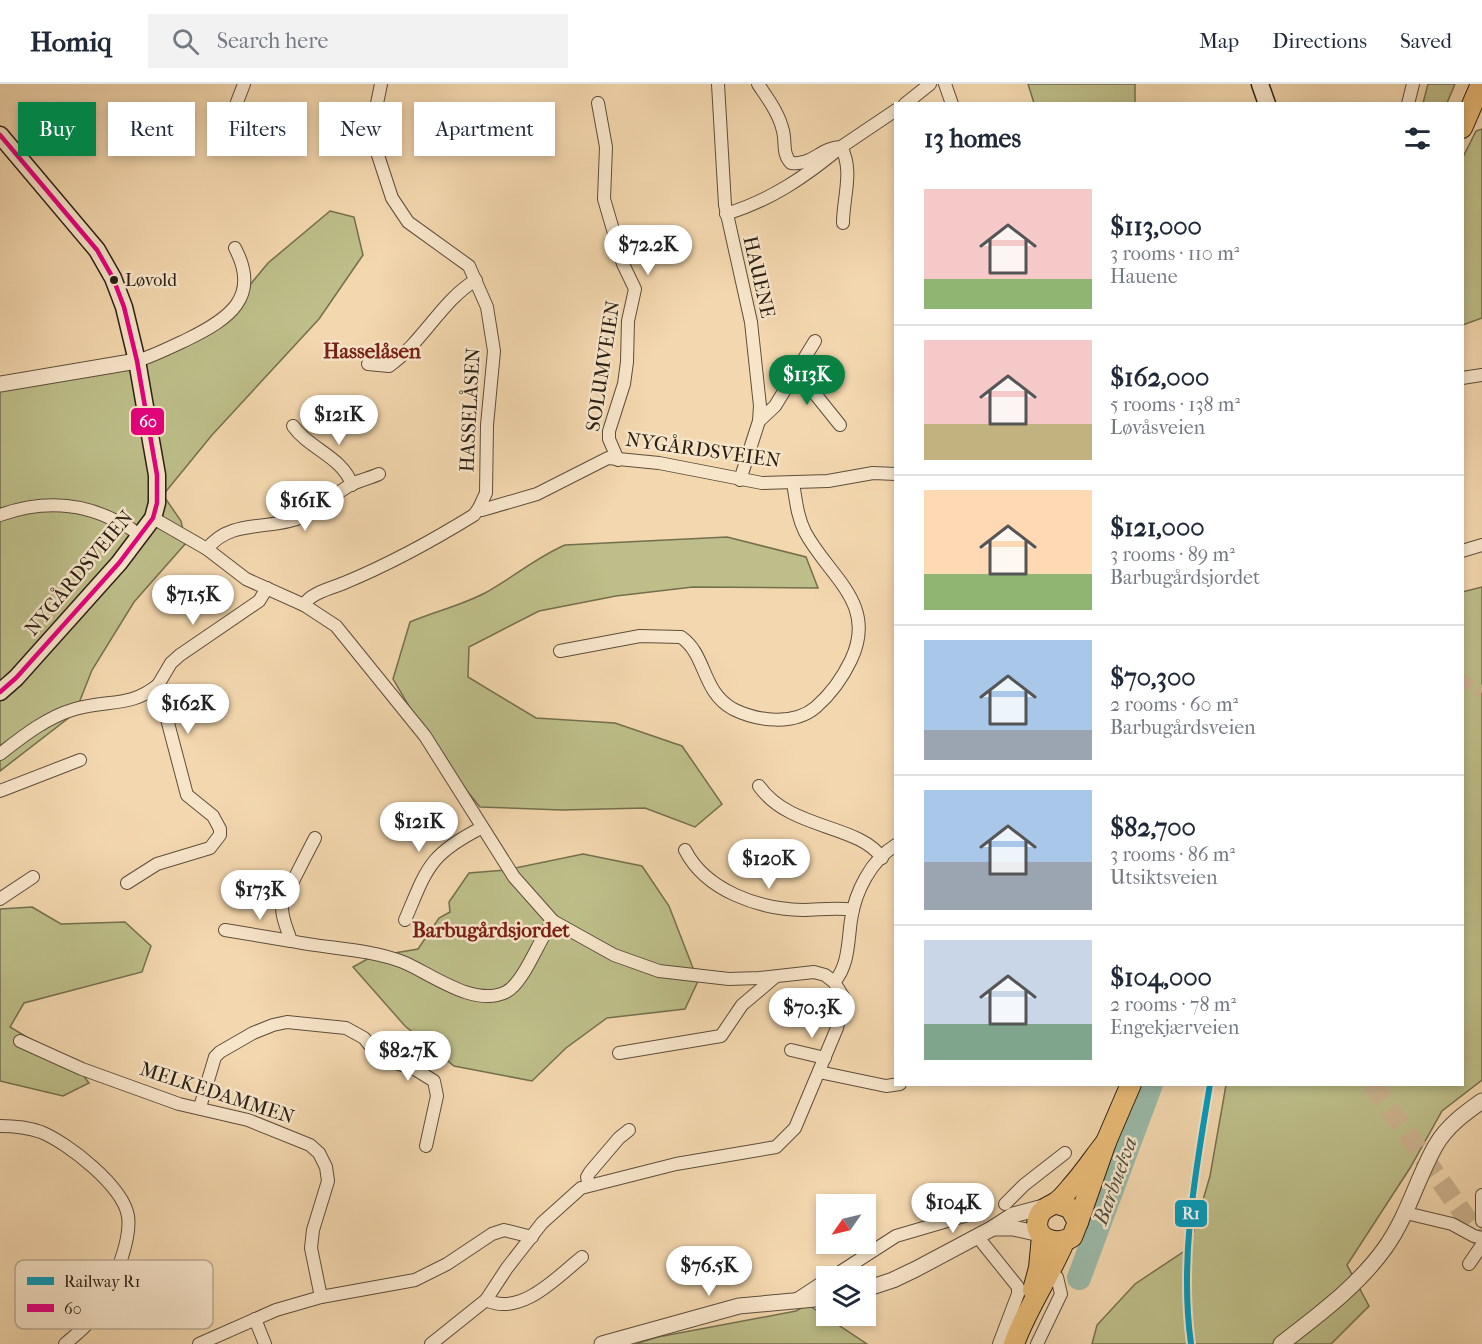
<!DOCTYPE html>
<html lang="en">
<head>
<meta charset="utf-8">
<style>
	:root { --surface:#fff; --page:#f2f2f3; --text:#1f2937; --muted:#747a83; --line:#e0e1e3; --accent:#0b8043 }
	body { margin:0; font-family:"IM FELL French Canon",serif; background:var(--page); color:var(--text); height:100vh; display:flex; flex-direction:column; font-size:22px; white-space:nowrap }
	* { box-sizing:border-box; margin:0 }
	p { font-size:20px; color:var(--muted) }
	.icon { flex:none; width:33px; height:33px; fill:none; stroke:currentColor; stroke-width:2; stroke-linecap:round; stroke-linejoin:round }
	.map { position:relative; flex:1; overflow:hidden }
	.sheet { position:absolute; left:894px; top:18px; width:570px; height:984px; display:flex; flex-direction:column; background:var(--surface); border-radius:0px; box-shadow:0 3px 9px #0003 }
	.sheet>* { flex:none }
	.banner { position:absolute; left:18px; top:18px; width:570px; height:54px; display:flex; gap:12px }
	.needle { width:39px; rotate:236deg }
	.fabs { position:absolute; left:816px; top:1110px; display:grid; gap:12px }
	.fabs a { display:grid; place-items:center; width:60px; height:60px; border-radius:0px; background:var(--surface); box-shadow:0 3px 9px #0003; font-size:30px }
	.price { position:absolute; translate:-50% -51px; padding:0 14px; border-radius:21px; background:#fff; color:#222; font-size:20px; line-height:39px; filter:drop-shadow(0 2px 3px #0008) }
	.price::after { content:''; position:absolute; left:50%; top:36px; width:18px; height:14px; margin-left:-9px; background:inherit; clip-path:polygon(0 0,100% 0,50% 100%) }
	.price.selected { background:var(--accent); color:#fff }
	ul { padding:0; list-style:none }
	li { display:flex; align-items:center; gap:18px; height:150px; padding:0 30px }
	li+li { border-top:2px solid var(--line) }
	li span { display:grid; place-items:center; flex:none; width:168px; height:120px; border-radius:0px; color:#555 }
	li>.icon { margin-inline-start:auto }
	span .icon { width:72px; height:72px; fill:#fffc; stroke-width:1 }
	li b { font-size:26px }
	h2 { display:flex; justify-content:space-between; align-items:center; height:72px; padding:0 30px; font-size:26px }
	.pill { padding:0 21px; border-radius:0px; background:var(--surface); box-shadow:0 3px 9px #0003; font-size:21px; line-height:54px }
	.pill.selected { background:var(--accent); color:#fff }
	header { display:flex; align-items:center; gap:36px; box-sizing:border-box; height:84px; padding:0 30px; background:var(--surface); border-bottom:2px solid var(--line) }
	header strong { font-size:28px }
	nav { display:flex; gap:33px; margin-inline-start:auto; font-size:21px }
	.search { width:420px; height:54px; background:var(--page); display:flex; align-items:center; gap:15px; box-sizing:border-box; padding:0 21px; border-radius:0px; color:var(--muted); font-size:22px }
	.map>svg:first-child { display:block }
	.green { fill:#bdbe89; stroke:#746f4f; stroke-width:1.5 }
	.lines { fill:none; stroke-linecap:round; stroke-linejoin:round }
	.river { stroke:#9bbaa9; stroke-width:24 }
	.minor-tunnel { stroke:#cbb28f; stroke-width:12; stroke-dasharray:12 6; stroke-linecap:butt }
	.primary-tunnel { stroke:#cbb28f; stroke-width:20; stroke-dasharray:20 10; stroke-linecap:butt }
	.minor-casing { stroke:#5d4e3b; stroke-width:14 }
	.tertiary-casing { stroke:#5d4e3b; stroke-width:17 }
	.secondary-casing { stroke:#2b2015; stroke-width:19 }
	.primary-casing { stroke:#2b2015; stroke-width:22 }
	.minor { stroke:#f7e5ca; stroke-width:12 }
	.tertiary { stroke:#f7e5ca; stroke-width:15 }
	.secondary { stroke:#f7e5ca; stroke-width:16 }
	.primary { stroke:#eabc77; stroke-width:20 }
	.bus-1-casing { stroke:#f7e5ca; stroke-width:9 }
	.bus-1 { stroke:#e5007d; stroke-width:4.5 }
	.rail-1-casing { stroke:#f7e5ca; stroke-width:10 }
	.rail-1 { stroke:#049bbc; stroke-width:6 }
	.bus-dot { fill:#2b2015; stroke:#f7e5ca; stroke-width:2 }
	.labels { text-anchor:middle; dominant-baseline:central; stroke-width:5; stroke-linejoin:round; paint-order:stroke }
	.bus-label { font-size:18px; fill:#2b2015; stroke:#f7e5ca; text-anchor:start }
	.street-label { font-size:20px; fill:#2b2015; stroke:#f7e5ca }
	.neighbourhood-label { font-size:21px; font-weight:bold; fill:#7a1f14; stroke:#f7e5ca }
	.water-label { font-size:21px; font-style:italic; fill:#4d4e41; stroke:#f7e5ca }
	.key { fill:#f7e5ca; stroke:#baaa94; stroke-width:1.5 }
	.key-label { font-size:16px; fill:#2b2015 }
	.line-badge { stroke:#f7e5ca; stroke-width:2 }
	.badge-label { font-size:16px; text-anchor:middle; font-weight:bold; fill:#fff }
</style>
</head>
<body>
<header>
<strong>Homiq</strong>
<div class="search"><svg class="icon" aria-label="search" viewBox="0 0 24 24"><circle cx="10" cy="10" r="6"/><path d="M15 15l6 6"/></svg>Search here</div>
<nav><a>Map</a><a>Directions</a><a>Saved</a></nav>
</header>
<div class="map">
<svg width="1482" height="1260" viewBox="0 0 1482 1260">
	<rect width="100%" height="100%" fill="#f3d7ae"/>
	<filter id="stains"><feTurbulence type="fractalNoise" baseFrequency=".00333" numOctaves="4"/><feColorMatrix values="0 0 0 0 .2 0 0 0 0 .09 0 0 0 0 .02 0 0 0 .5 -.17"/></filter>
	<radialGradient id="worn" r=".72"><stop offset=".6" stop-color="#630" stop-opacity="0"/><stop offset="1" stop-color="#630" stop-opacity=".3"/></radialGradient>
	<g class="green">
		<polygon points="1028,0 1135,0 1135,19 1034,19"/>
		<polygon points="1428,0 1455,0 1447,19 1423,19"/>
		<polygon points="1482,45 1482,234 1463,241 1463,73 1476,47"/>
		<polygon points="330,127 354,133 363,171 319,235 212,351 163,411 181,437 186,459 134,518 92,586 75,629 0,687 0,303 118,283 189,252 235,219 268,179"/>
		<path d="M727 453 806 473 818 504 693 503 616 512 539 527 469 563 468 593 536 634 615 639 682 662 722 720 695 743 645 724 562 726 480 723 437 670 393 595 410 538C434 528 462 521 485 509 512 494 537 473 565 461Z"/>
		<polygon points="1482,503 1482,996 1442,1027 1410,1084 1347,1181 1369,1222 1331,1260 1092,1260 1097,1241 1135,1200 1189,1164 1210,1092 1226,1001 1462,1000 1462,508"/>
		<polygon points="583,770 642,782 669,822 698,897 685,925 607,934 566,964 532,997 454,982 405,942 353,883 371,873 418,865 439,834 450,828 449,818 469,789 506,786"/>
		<polygon points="32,823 61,840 125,838 151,862 142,888 24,919 10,943 77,983 89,999 63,1012 0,997 0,825"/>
		<polygon points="812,1218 810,1222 867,1260 635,1260 658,1253 796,1227"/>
	</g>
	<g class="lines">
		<polyline class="river" points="1079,1194 1151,1000"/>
		<polyline class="minor-tunnel" points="1462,596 1482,608"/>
		<polyline class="primary-tunnel" points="1372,1000 1482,1156"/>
		<defs>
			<g id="minor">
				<polyline points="381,0 375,29 375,62 392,114 408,138 469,182 487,223 494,267 487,341 486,409 479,424"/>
				<polyline points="718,0 725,121 751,238 760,322 759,337 740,396"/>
				<path d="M758 0C768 15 779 29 783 47 786 59 782 70 791 79 811 82 822 63 841 63L896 26"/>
				<polyline points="945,0 952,20"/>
				<polyline points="598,19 606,63 604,115 623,180 635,205 628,237 627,278 624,300 609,347 609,355 618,376"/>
				<polyline points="905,20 930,0"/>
				<polyline points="1408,20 1413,0"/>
				<polyline points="222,57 244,0"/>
				<path d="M726 130C771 116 805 93 841 63 854 86 843 114 843 139"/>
				<path d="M137 277C155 271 171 263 188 255 229 235 261 213 235 164"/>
				<path d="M368 280 389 282C423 258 442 216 476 196"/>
				<polyline points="795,285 840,341"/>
				<polyline points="1462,294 1482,291"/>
				<polyline points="759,337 775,322 815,257"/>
				<path d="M293 342C309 365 343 373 352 401"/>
				<path d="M0 431C40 417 78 417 116 437 125 442 134 444 138 453"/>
				<polyline points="153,434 207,465 246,495 304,521 336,542 425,652 514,793 553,837 614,871 659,887 729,895 759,894 814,888 825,891 834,898"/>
				<path d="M207 465C231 434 270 447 302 433 320 425 334 410 352 400 361 396 370 394 379 390"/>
				<polyline points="1462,467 1482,461"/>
				<path d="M304 521C310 509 332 504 344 499 390 480 432 457 474 431L479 424 482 426 537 410 608 374 659 379 762 399 828 397 873 389 896 390"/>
				<path d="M560 567 640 552 681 553C707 571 701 607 733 625 757 637 794 642 816 623 832 609 842 595 851 576 878 519 829 493 805 448 797 432 796 416 793 399"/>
				<path d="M0 670C23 652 47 633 75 625 108 615 130 624 158 601"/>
				<path d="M759 702C790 746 859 740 882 774"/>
				<polyline points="0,707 80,676"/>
				<path d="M315 754C310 764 281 819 282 824 282 835 288 847 291 857 328 865 367 864 403 878 430 889 474 924 506 908 524 899 539 855 553 837"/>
				<path d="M685 766C706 807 759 825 803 826 819 826 837 823 853 826"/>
				<polyline points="127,799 157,780 210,764 220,751 220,745 213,732 187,711 158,601 171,579 180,571 259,517 267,504"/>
				<polyline points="0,815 33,793"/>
				<path d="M405 836C427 785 428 771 481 744"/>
				<polyline points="225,846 291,857"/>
				<polyline points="20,957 82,985 179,1020 248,1036 310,1061 319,1069 326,1083 328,1097 313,1146 311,1164 321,1213 415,1196 447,1180 492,1150 504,1146 532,1153"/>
				<polyline points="791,966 825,974"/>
				<polyline points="619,969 721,952 742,921 775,893"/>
				<polyline points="819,988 886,1002 900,1000"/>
				<polyline points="200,1023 215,973 220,968 253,949 273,941 287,938 346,944 364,954 381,975 413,984 434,997 437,1012 426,1062"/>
				<path d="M0 1042C14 1042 27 1043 41 1048 68 1059 123 1102 128 1132 132 1159 107 1218 89 1238 82 1246 73 1253 65 1260"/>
				<polyline points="589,1101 587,1093 590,1088 619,1054 629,1046"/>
				<polyline points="1482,1111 1482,1137"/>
				<polyline points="1005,1120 1024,1101 1065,1069"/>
				<polyline points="1406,1129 1452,1140 1474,1152 1482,1154"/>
				<polyline points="977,1152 1018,1203 1018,1210 999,1260"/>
				<polyline points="1469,1180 1482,1161"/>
				<polyline points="834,1192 896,1152 978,1128"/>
				<path d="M486 1216C521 1233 557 1193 582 1173"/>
				<polyline points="794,1217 826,1196"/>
				<polyline points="255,1235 265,1260"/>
				<polyline points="199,1260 276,1226 321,1213"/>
				<path d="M431 1260 486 1216 507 1184 542 1139 581 1104 676 1080 776 1063 795 1044 837 944 844 914 834 898C849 882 848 856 851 836 855 808 871 776 896 761"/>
				<polyline points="1037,1260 1061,1210 1057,1193 1043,1186"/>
			</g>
			<g id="tertiary">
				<polyline points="0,300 137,277"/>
				<polyline points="993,1144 1013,1144 1040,1150"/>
				<polyline points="866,1205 893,1196 916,1185 993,1144 1013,1131 1047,1122"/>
				<polyline points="602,1260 739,1222 826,1214"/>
				<path d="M1281 1260C1318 1231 1357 1203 1385 1164 1408 1132 1417 1094 1436 1061 1447 1042 1465 1029 1482 1017"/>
			</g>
			<g id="secondary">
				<polyline points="1260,0 1267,20"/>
				<polyline points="0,51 97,166 113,194 124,223 137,277 157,391 157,419 153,434 119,479 16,594 0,608"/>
			</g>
			<g id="primary">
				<polyline points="1462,44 1481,0"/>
				<path d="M1055 1119 1070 1124 1078 1138 1072 1153C1055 1164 1028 1152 1040 1130 1044 1123 1049 1123 1055 1119 1060 1116 1067 1108 1071 1103 1084 1089 1094 1073 1106 1058"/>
				<polyline points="1078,1138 1106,1058 1131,1000"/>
				<polyline points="1033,1206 1039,1184 1042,1152"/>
				<path d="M1014 1260C1027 1224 1049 1193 1064 1158"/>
			</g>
		</defs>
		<use href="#minor" class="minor-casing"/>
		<use href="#tertiary" class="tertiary-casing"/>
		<use href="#secondary" class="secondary-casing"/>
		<use href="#primary" class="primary-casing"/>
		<use href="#minor" class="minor"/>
		<use href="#tertiary" class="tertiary"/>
		<use href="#secondary" class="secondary"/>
		<use href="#primary" class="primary"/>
		<defs>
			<polyline id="bus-1" points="0,51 97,166 113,194 124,223 137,277 157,391 157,419 153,434 119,479 16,594 0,608"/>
		</defs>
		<use href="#bus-1" class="bus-1-casing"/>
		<use href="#bus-1" class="bus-1"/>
		<defs>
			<path id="rail-1" d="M1191 1260C1179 1173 1196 1086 1210 1000"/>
		</defs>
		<use href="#rail-1" class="rail-1-casing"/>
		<use href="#rail-1" class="rail-1"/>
	</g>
	<circle class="bus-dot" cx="114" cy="196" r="5"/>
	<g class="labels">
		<g class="bus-label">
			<text x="125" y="196">Løvold</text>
		</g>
		<g class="street-label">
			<text transform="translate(759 193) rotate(77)">HAUENE</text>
			<text transform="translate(603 282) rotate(-81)">SOLUMVEIEN</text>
			<text transform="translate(470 326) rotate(-87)">HASSELÅSEN</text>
			<text transform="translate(703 366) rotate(8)">NYGÅRDSVEIEN</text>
			<text transform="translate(79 489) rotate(-50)">NYGÅRDSVEIEN</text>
			<text transform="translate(217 1009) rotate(18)">MELKEDAMMEN</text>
		</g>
		<g class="neighbourhood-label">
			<text x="372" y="267">Hasselåsen</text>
			<text x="491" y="846">Barbugårdsjordet</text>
		</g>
		<g class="water-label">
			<text transform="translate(1115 1097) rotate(-70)">Barbuelva</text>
		</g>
	</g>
	<rect x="15" y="1176" width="198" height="69" rx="9" class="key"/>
	<rect x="27" y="1193" width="27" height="8" fill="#049bbc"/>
	<rect x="27" y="1220" width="27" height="8" fill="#e5007d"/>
	<g class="key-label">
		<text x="64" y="1203">Railway R1</text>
		<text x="64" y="1230">60</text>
	</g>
	<g class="line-badge">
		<rect x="130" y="323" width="35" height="29" rx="6" fill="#e5007d"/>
		<rect x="1174" y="1115" width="34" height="29" rx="6" fill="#049bbc"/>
	</g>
	<g class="badge-label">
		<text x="148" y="343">60</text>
		<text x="1191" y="1135">R1</text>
	</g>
	<rect width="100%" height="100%" filter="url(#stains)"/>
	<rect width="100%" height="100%" fill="url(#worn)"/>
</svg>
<div class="fabs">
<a><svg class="needle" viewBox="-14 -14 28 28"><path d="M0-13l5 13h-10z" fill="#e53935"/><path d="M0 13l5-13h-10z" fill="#747a83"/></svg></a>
<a><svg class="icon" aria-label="layers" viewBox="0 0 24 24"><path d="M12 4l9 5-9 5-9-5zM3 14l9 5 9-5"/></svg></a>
</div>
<b class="price" style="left:648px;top:192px">$72.2K</b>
<b class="price selected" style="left:807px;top:322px">$113K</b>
<b class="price" style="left:339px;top:362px">$121K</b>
<b class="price" style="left:305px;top:448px">$161K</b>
<b class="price" style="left:193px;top:542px">$71.5K</b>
<b class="price" style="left:188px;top:651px">$162K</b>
<b class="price" style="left:419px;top:769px">$121K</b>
<b class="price" style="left:769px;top:806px">$120K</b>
<b class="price" style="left:260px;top:837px">$173K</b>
<b class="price" style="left:812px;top:955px">$70.3K</b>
<b class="price" style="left:408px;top:998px">$82.7K</b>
<b class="price" style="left:953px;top:1150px">$104K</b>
<b class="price" style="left:709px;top:1213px">$76.5K</b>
<div class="banner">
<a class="pill selected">Buy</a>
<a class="pill">Rent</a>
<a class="pill">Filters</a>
<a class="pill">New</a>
<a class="pill">Apartment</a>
</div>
<section class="sheet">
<h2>13 homes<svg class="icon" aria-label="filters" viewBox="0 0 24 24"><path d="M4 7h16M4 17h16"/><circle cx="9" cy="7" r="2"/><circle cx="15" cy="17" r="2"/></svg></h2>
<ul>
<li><span style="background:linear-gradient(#f6c9c9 75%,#8fb573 0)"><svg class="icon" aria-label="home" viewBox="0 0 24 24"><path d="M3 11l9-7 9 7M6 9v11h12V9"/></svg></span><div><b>$113,000</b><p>3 rooms · 110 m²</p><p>Hauene</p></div></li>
<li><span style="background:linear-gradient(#f6c9c9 70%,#c2b280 0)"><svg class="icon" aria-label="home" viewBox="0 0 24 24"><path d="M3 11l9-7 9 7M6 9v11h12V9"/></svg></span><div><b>$162,000</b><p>5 rooms · 138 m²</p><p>Løvåsveien</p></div></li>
<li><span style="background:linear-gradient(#ffd9b3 70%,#8fb573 0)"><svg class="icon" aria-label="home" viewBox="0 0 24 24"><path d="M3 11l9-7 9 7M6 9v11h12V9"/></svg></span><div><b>$121,000</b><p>3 rooms · 89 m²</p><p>Barbugårdsjordet</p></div></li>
<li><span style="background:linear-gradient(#a9c7e8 75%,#9aa5b1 0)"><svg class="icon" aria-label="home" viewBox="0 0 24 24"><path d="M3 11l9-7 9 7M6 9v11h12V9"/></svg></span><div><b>$70,300</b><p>2 rooms · 60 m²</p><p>Barbugårdsveien</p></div></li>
<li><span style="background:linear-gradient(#a9c7e8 60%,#9aa5b1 0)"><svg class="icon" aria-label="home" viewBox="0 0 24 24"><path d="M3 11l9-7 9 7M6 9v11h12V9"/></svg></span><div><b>$82,700</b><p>3 rooms · 86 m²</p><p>Utsiktsveien</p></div></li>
<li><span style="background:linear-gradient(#c9d6e8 70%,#7fa58c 0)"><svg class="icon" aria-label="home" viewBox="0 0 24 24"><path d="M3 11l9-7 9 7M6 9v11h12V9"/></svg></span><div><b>$104,000</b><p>2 rooms · 78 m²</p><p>Engekjærveien</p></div></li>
</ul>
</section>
</div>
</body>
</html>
